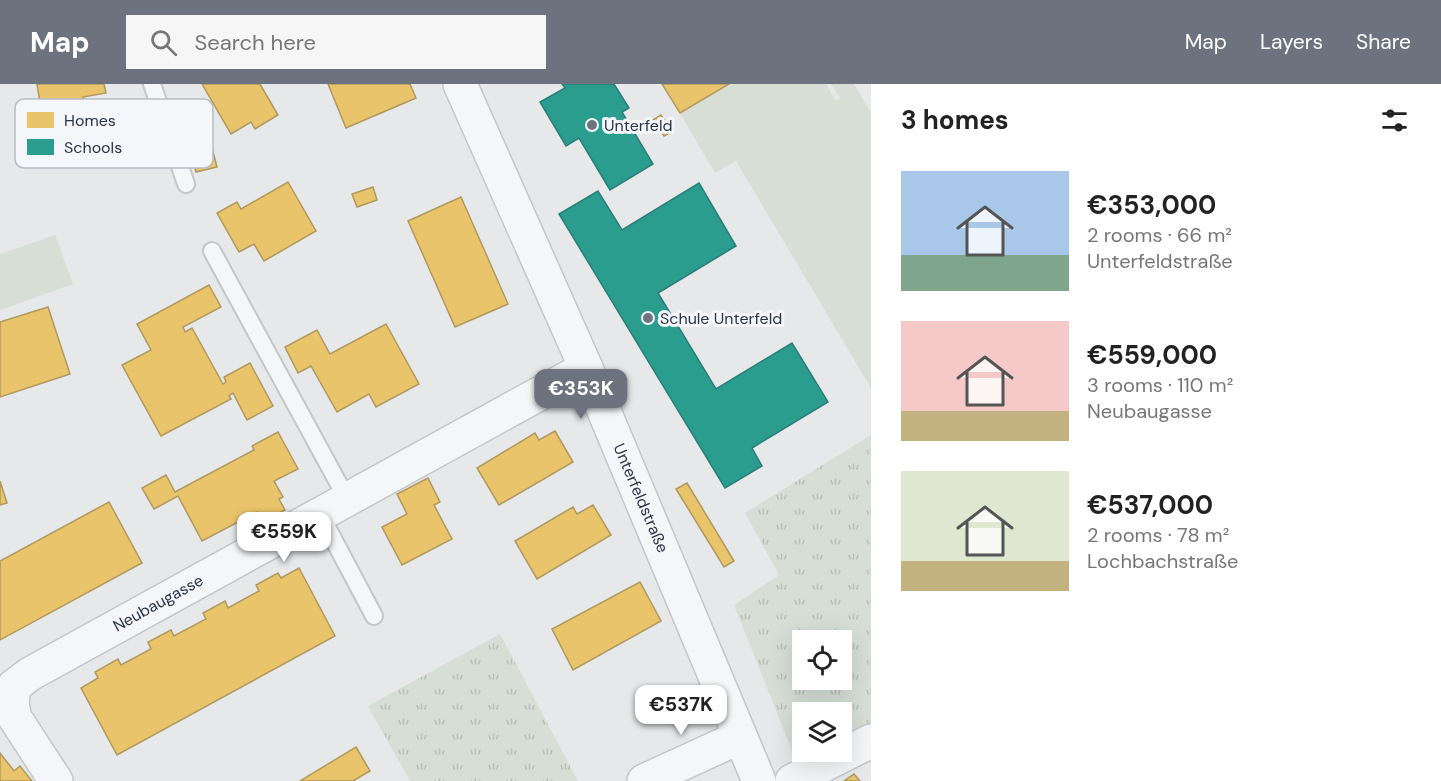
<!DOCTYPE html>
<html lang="en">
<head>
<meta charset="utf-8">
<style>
	:root { --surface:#fff; --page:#f6f6f6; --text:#222; --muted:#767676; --accent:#6c737f }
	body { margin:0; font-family:"DM Sans",sans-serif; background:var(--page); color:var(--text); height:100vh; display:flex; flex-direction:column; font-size:22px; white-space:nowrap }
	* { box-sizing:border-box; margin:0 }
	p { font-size:20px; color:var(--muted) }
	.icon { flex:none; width:33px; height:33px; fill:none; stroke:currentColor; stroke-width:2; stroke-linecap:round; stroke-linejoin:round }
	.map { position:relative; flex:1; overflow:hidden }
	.panel { display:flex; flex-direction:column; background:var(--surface); width:570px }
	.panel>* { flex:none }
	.fabs { position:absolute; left:792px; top:546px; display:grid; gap:12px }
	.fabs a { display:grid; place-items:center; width:60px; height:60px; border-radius:0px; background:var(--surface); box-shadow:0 6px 24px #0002; font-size:30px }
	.price { position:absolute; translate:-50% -51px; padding:0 14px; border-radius:12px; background:#fff; color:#222; font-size:20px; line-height:39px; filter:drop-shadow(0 2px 3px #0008) }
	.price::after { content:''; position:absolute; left:50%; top:36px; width:18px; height:14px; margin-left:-9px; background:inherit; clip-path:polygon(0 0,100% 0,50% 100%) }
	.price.active { background:var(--accent); color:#fff }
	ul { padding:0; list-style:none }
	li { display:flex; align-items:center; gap:18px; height:150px; padding:0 30px }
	li span { display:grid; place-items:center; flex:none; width:168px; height:120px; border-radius:0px; color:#555 }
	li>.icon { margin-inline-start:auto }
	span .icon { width:72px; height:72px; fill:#fffc; stroke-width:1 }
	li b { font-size:26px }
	h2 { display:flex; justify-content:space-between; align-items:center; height:72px; padding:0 30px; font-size:26px }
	header { display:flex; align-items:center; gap:36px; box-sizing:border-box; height:84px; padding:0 30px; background:var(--accent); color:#fff }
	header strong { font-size:28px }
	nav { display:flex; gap:33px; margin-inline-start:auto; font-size:21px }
	.search { width:420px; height:54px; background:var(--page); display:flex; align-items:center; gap:15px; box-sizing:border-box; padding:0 21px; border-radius:0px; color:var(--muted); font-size:22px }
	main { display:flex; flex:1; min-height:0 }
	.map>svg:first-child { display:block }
	.grass { fill:url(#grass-tufts); fill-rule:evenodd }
	.park { fill:#d6ded6 }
	.homes { fill:#e9c46a; stroke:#b0995f; stroke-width:1.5 }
	.schools { fill:#2a9d8f; stroke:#2a7e79; stroke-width:1.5 }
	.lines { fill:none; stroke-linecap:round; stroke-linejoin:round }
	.service-casing { stroke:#c4c6c8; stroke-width:20 }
	.minor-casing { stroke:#c4c6c8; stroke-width:36 }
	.service { stroke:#f5f6f7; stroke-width:16 }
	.minor { stroke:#f5f6f7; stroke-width:33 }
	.poi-dot { fill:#6c737f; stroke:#f4f6f9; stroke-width:2 }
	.labels { text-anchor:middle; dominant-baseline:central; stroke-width:6; stroke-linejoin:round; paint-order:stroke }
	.poi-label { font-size:16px; fill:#2b3445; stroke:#f4f6f9; text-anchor:start }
	.street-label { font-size:16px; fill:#2b3445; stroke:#f4f6f9 }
	.key { fill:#f4f6f9; stroke:#b8bcc3; stroke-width:1.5 }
	.key-label { font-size:16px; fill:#2b3445 }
</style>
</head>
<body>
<header>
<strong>Map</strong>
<div class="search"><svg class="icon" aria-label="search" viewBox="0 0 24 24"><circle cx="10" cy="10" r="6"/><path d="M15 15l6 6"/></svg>Search here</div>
<nav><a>Map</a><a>Layers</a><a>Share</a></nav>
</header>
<main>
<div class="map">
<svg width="871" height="697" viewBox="0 0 871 697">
	<defs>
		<pattern id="grass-tufts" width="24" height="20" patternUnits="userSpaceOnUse" patternTransform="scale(1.5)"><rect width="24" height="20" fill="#d6ded6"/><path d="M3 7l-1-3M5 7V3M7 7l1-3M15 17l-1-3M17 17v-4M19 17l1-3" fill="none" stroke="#b8bfb9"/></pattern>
	</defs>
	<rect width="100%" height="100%" fill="#e6e8ea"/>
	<g class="grass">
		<path d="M871 351V642L842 659V628H802V668H827L799 684 734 521 779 491 745 429ZM802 556H842V596H802Z"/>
		<polygon points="500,550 578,697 410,697 368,622"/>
	</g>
	<g class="park">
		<polygon points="729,0 826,0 836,17 840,14 831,0 854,0 871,29 871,304 736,77 715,89 680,29"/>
		<polygon points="55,151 73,200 0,226 0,170"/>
	</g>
	<g class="homes">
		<polygon points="37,0 104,0 106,9 83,13 85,26 47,33 44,18 40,19"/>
		<polygon points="202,0 260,0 278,31 255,45 251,38 231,50"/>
		<polygon points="328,0 410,0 416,14 346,44"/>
		<polygon points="662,0 729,0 680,29"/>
		<polygon points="661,31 672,48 664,52 653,36"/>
		<polygon points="212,64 217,83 196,88 191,69"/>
		<polygon points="288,98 316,147 264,177 254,160 239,168 217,129 237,118 241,125"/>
		<polygon points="373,103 377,116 357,123 352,110"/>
		<polygon points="461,113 508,220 455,243 408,137"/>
		<polygon points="209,201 221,223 183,243 185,248 192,244 223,300 226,298 224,293 250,279 273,322 247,336 233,309 229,312 231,315 161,352 122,281 151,266 137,240"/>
		<polygon points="48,223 70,290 0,313 0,238"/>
		<polygon points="386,240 419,300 376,323 369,310 337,328 311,282 298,289 285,263 317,246 330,270"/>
		<polygon points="555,347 573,378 499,421 477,384 535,349 539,356"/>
		<polygon points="278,348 298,385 274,397 283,413 279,415 285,426 262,438 257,428 202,457 178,412 154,425 142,404 166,391 175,408 254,366 252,362"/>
		<polygon points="428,394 440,418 434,421 452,455 402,481 382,443 407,430 397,410"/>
		<polygon points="0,397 7,419 0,421"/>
		<polygon points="687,399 734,477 724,483 676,405"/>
		<polygon points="109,418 142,479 0,556 0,477"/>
		<polygon points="593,421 611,451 537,495 515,457 573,423 577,430"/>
		<polygon points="299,484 335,552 117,671 81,604 98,594 95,588 118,575 121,581 151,565 148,558 171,546 174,552 206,535 203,529 225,517 228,524 259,507 256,501 278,489 281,494"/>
		<polygon points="640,498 661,537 573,586 552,545"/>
		<polygon points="356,663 370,687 353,697 300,697"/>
		<polygon points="0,669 14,687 20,682 32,697 0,697"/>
		<polygon points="854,690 860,697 844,697"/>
	</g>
	<g class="schools">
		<polygon points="562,0 614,0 629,24 622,28 653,80 610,106 579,54 566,62 540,18 565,4"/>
		<polygon points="699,99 736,162 658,209 716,305 792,259 828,318 752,364 762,382 725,404 559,130 598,107 622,146"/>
	</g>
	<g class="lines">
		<defs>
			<g id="service">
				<polyline points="152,0 186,100"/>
				<polyline points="212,167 347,415"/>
				<polyline points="320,430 374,532"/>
			</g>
			<g id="minor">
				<polyline points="460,0 586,284 759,697"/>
				<polyline points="56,697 15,634 12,620 14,602 30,590 586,284"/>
				<polyline points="644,697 740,653"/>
				<polyline points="792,697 871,657"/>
			</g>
		</defs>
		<use href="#service" class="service-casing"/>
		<use href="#minor" class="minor-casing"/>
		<use href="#service" class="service"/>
		<use href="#minor" class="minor"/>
	</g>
	<g class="poi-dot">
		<circle cx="592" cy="41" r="6"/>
		<circle cx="648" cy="234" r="6"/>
	</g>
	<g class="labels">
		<g class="poi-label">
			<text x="604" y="41">Unterfeld</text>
			<text x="660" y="234">Schule Unterfeld</text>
		</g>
		<g class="street-label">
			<text transform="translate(641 414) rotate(67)">Unterfeldstraße</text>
			<text transform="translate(158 519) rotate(-29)">Neubaugasse</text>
		</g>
	</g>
	<rect x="15" y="15" width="198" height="69" rx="9" class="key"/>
	<rect x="27" y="28" width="27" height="16" fill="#e9c46a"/>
	<rect x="27" y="55" width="27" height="16" fill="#2a9d8f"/>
	<g class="key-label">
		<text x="64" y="42">Homes</text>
		<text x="64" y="69">Schools</text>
	</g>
</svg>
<div class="fabs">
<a><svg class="icon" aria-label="locate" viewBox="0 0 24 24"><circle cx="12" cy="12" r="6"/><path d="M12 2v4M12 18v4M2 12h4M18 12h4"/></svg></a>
<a><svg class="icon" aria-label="layers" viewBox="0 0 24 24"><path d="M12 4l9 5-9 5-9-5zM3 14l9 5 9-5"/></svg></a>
</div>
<b class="price active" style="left:581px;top:336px">€353K</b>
<b class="price" style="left:284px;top:479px">€559K</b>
<b class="price" style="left:681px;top:652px">€537K</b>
</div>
<section class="panel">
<h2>3 homes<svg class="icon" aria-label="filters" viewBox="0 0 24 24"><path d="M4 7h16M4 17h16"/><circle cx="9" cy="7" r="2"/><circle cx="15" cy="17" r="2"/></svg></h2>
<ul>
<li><span style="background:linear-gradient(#a9c7e8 70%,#7fa58c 0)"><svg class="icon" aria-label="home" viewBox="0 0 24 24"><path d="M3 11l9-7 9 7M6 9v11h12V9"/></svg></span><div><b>€353,000</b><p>2 rooms · 66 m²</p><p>Unterfeldstraße</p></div></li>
<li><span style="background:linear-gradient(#f6c9c9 75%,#c2b280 0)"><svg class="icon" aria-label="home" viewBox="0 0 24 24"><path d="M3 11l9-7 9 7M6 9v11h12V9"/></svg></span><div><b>€559,000</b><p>3 rooms · 110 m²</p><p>Neubaugasse</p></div></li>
<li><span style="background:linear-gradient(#dfe7d0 75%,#c2b280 0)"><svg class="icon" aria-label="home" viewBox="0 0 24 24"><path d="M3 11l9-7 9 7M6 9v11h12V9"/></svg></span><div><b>€537,000</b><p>2 rooms · 78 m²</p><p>Lochbachstraße</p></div></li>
</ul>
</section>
</main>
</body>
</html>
